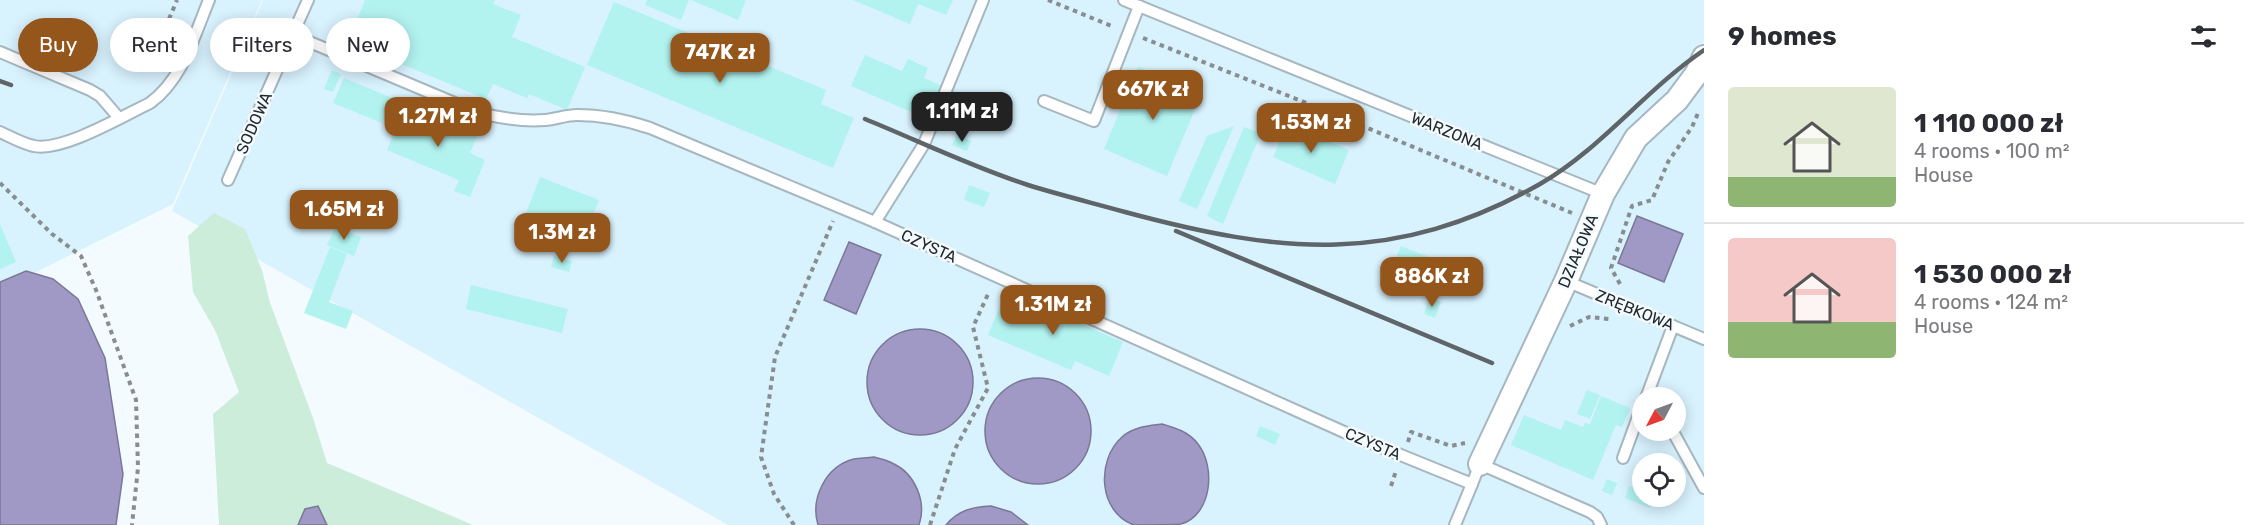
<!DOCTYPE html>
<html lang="en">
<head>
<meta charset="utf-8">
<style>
	:root { --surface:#fff; --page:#f2f2f3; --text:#2b2b33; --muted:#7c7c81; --line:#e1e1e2; --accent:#94561b }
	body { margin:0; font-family:Rubik,sans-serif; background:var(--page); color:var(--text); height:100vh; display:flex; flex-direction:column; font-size:22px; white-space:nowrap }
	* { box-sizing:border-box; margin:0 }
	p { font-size:20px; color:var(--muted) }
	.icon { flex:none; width:33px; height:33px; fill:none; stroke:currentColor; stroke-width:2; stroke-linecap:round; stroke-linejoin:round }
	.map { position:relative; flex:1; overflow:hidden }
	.panel { display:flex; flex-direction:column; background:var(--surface); width:540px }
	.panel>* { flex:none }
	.guide { position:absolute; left:18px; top:18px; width:570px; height:54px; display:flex; gap:12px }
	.needle { width:39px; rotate:229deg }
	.controls { position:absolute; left:1632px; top:387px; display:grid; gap:12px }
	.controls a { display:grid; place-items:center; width:54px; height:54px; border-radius:50%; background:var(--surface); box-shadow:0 3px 15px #0003; font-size:30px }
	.price { position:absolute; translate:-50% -51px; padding:0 14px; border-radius:12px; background:var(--accent); color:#fff; font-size:20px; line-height:39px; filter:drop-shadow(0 2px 3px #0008) }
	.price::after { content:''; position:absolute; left:50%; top:36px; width:18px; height:14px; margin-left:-9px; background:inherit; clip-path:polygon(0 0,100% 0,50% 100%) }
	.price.current { background:#222; color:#fff }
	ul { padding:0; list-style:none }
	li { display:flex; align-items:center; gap:18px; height:150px; padding:0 24px }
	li+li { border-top:2px solid var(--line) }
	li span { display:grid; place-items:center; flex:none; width:168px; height:120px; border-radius:6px; color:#555 }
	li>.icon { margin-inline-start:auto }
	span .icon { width:72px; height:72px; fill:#fffc; stroke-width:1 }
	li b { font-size:26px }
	h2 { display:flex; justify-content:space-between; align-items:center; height:72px; padding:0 24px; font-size:26px }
	.tag { padding:0 21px; border-radius:27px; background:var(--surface); box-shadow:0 3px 15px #0003; font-size:21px; line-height:54px }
	.tag.current { background:var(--accent); color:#fff }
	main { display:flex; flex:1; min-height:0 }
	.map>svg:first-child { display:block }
	.built { fill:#d8f2fe; fill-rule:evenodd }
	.green { fill:#cbedd9 }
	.water { fill:#a199c5; stroke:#7b7797; stroke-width:1.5 }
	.building { fill:#b2f3f0 }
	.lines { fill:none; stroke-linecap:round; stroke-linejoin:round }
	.service-casing { stroke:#a6b7bf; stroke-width:14 }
	.minor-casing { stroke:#a6b7bf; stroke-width:26 }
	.path { stroke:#878d90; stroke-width:4; stroke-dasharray:4.5 4.5; stroke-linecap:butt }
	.service { stroke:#fff; stroke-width:10 }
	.minor { stroke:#fff; stroke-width:22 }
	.rail { stroke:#5e6467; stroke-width:4.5 }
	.labels { text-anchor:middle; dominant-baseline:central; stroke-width:5; stroke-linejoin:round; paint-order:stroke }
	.street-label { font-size:16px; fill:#23292c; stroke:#f4fbfe }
</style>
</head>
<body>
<main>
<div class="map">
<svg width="1704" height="525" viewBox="0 0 1704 525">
	<rect width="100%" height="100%" fill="#f4fbfe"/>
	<g class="built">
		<polygon points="0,0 262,0 173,204 28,276 0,287"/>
		<path d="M263 0H1704V525H728L172 211ZM1642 398H1676V430H1642ZM1642 464H1676V496H1642Z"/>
	</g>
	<polygon class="green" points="214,213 245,229 262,270 270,303 313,418 327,463 473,525 219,525 213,414 239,392 215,330 193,292 188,236"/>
	<g class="water">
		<polygon points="1637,216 1683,234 1664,282 1618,263"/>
		<polygon points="849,242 881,255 856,314 824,300"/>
		<polygon points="26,271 53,279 78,299 105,358 123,474 116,525 0,525 0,282"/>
		<circle cx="920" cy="382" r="53"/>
		<circle cx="1038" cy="431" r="53"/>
		<path d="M1162 424C1176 428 1189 432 1198 444 1216 467 1212 515 1181 524 1167 525 1148 525 1134 525 1098 512 1096 460 1122 437 1133 427 1147 426 1162 424Z"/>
		<path d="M874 457C880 459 887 460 892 463 915 473 927 502 919 525H818C810 498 826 466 854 459 860 458 867 458 874 457Z"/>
		<polygon points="318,506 327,525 298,525 305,509"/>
		<path d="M991 506 1011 512 1028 525H946C958 510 973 507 991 506Z"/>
	</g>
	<g class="building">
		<polygon points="365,0 495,0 493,4 521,15 512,37 585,67 567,110 529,94 527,98 493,84 486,99 348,42"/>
		<polygon points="647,0 689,0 681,20 645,5"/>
		<polygon points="691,0 746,0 738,20"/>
		<polygon points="853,0 953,0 946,15 918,4 910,24"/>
		<polygon points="614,2 826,90 821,104 854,118 833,168 587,65"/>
		<polygon points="865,55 902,71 908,59 928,68 924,78 963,95 956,110 968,115 963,128 951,122 948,128 851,86"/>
		<polygon points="1138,67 1202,93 1167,176 1104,149"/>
		<polygon points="332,70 341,74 333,92 324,89"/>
		<polygon points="344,78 392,98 382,123 333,103"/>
		<polygon points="405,107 477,136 470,153 485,160 470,197 454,191 459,180 387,150"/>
		<polygon points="1287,124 1349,150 1335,184 1273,157"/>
		<polygon points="1234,126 1197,209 1179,201 1207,136"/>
		<polygon points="1244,127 1261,133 1223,224 1207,216"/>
		<polygon points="957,134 971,141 967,151 952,145"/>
		<polygon points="540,177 599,200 591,219 608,226 600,246 525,216"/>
		<polygon points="969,185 990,193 984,207 964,200"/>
		<polygon points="0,224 16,262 0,269"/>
		<polygon points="335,227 361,237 354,256 327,245"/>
		<polygon points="1401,246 1442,262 1433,286 1391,270"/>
		<polygon points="330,247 347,254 329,302 353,311 346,329 304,313"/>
		<polygon points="554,256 572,261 569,272 551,267"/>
		<polygon points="471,285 568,309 562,333 466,309"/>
		<polygon points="1006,292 1123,342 1109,376 1075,361 1071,370 988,335"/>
		<polygon points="1430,298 1441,302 1435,318 1424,314"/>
		<polygon points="1587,390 1600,395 1590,419 1577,414"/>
		<polygon points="1601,396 1630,408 1622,427 1616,425 1593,480 1511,445 1524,415 1561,430 1565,420 1583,427 1585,423 1590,424"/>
		<polygon points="1260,426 1280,434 1275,445 1256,436"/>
		<polygon points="1607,479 1617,483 1612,495 1602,491"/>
		<polygon points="1629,486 1642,491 1642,496 1654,496 1650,508 1625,498"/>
	</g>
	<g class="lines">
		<defs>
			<g id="service">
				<polyline points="1124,0 1603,194"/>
				<path d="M293 35 476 112C499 118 521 122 545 120 556 119 566 115 577 115 603 115 626 120 650 128L875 222 1344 432 1472 484 1480 464 1590 512 1597 517 1601 525"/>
				<polyline points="0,52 90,90 100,96 119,118"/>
				<polyline points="1044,101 1094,121 1139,6"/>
				<path d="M0 132C11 137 23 144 34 146 62 152 123 116 150 103 183 79 194 36 209 0"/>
				<polyline points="228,180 308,0"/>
				<polyline points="875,222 924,144 983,0"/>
				<polyline points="1566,281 1704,339"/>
				<polyline points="1646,398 1673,326"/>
				<polyline points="1672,430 1704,488"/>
				<polyline points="1623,458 1642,406"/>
				<polyline points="1455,525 1472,484"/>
			</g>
			<polyline id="minor" points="1480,464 1566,281 1603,194 1636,138 1677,100 1697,73 1704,57"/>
		</defs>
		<use href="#service" class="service-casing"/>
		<use href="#minor" class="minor-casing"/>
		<g class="path">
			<polyline points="1048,0 1114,27"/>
			<polyline points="177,35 169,19 177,0"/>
			<polyline points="1143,38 1329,112 1572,213"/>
			<polyline points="0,183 52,234 81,256 96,290 136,400 138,468 132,525"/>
			<polyline points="1620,284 1611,268 1632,206 1652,200 1668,162 1692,127 1699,111"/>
			<polyline points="1570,326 1589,317 1609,319"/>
			<polyline points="1408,442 1411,432 1451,446 1465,443"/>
			<polyline points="1391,486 1396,471"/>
			<polyline points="794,525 774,494 761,457 775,357 833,221"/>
			<polyline points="930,525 955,449 988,388 973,327 989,292"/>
		</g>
		<use href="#service" class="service"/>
		<use href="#minor" class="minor"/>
		<g class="rail">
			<polyline points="0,81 11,85"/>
			<path d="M865 119C919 141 972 167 1028 185 1060 195 1093 203 1125 212 1281 254 1394 266 1540 184 1601 149 1645 90 1704 50"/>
			<polyline points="1176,231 1492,363"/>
		</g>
	</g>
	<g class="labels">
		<g class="street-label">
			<text transform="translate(254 123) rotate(-66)">SODOWA</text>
			<text transform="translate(1447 131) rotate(22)">WARZONA</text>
			<text transform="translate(929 246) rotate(24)">CZYSTA</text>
			<text transform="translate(1578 251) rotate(-67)">DZIAŁOWA</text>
			<text transform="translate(1635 310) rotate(22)">ZRĘBKOWA</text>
			<text transform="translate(1373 444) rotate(23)">CZYSTA</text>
		</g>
	</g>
</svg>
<div class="controls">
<a><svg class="needle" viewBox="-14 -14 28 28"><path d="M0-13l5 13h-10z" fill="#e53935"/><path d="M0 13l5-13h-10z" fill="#7c7c81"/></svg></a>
<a><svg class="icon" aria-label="locate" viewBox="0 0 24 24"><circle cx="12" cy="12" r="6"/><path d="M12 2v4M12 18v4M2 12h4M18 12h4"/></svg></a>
</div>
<b class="price" style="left:720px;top:84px">747K zł</b>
<b class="price" style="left:1153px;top:121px">667K zł</b>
<b class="price current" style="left:962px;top:143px">1.11M zł</b>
<b class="price" style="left:438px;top:148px">1.27M zł</b>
<b class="price" style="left:1311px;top:154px">1.53M zł</b>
<b class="price" style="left:344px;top:241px">1.65M zł</b>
<b class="price" style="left:562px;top:264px">1.3M zł</b>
<b class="price" style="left:1432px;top:308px">886K zł</b>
<b class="price" style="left:1053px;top:336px">1.31M zł</b>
<div class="guide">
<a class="tag current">Buy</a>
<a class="tag">Rent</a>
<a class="tag">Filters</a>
<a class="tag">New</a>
</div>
</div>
<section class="panel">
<h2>9 homes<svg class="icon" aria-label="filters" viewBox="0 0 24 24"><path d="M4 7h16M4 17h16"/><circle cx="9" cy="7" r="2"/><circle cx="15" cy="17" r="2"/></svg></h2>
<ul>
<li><span style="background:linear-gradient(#dfe7d0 75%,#8fb573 0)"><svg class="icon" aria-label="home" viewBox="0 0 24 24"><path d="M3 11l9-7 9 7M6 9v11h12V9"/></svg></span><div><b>1 110 000 zł</b><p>4 rooms · 100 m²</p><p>House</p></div></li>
<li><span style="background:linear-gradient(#f6c9c9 70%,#8fb573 0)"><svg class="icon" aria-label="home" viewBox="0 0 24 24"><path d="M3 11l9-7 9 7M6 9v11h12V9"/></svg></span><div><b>1 530 000 zł</b><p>4 rooms · 124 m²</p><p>House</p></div></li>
</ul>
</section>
</main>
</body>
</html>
